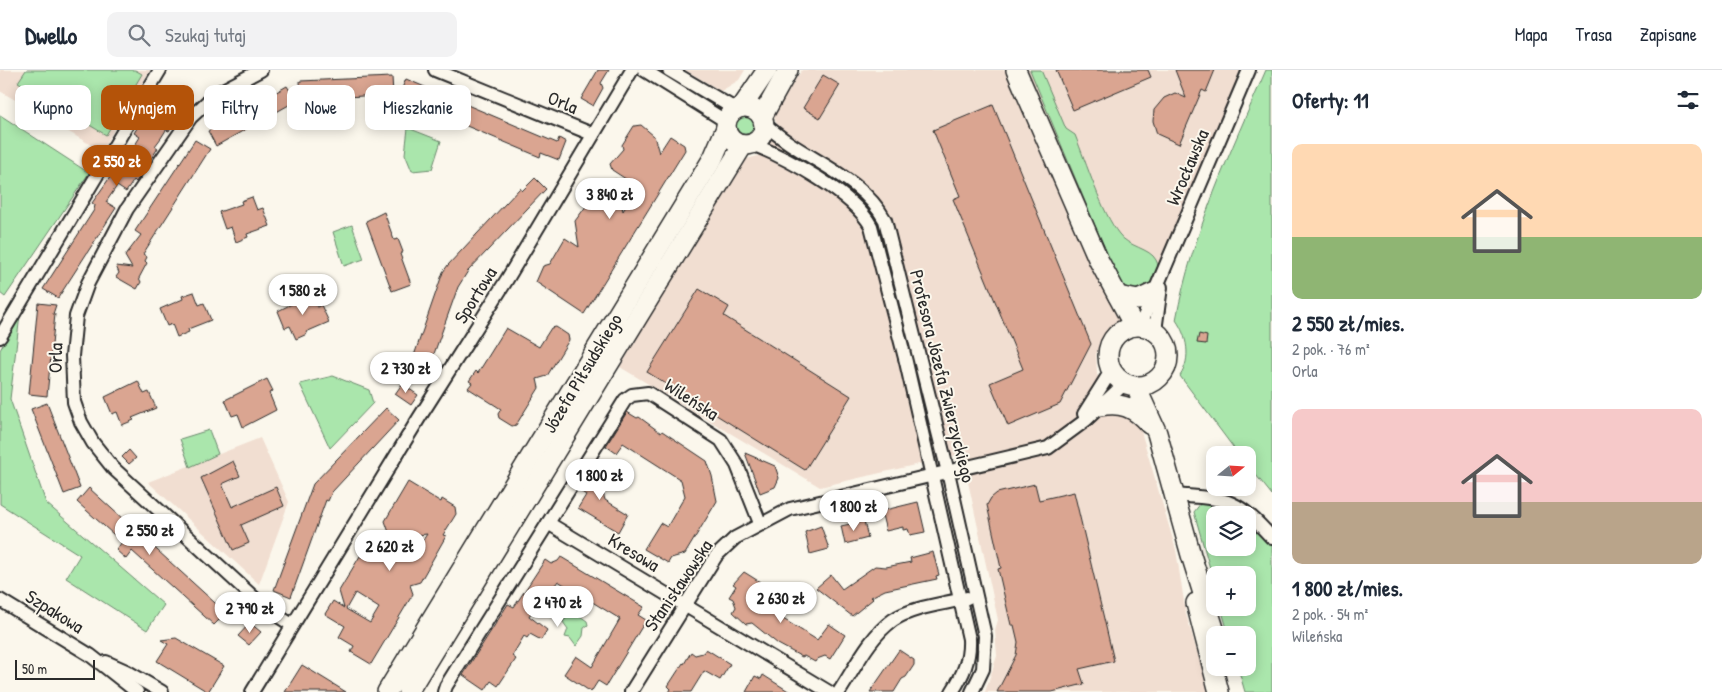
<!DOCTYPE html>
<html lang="pl">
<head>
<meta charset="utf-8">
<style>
	:root { --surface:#fff; --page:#f2f2f3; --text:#1f2937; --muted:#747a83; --line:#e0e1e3; --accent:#b45309 }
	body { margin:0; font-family:"Patrick Hand",sans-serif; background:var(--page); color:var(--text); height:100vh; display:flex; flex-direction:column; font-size:19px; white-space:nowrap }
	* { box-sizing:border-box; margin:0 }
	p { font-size:16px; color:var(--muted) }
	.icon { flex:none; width:28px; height:28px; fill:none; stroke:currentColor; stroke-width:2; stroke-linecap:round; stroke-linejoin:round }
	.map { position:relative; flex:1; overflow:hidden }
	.drawer { display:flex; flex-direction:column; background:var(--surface); width:450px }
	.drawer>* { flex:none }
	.banner { position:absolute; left:15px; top:15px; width:475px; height:45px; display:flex; gap:10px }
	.needle { width:32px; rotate:72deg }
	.fabs { position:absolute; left:1206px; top:376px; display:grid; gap:10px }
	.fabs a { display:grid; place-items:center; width:50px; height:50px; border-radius:10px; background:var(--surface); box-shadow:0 2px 12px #0003; font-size:25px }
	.scale { position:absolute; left:15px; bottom:12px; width:80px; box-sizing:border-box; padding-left:5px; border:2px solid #2b2b2b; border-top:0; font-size:14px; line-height:18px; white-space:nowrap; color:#2b2b2b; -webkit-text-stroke:4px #fbf7ec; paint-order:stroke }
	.price { position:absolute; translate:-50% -42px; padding:0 11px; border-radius:18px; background:#fff; color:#222; font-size:16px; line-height:32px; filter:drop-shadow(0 1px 2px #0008) }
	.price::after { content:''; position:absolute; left:50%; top:30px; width:15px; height:11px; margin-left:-8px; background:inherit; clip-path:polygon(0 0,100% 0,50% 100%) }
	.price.selected { background:var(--accent); color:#fff }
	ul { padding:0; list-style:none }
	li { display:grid; align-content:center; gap:10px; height:265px; padding:0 20px }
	li span { display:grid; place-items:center; height:155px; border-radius:10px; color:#555 }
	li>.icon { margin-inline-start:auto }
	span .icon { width:90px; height:90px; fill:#fffc; stroke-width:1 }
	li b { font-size:21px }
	h2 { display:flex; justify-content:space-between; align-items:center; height:60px; padding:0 20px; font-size:21px }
	.pill { padding:0 18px; border-radius:10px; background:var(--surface); box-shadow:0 2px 12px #0003; font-size:18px; line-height:45px }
	.pill.selected { background:var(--accent); color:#fff }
	header { display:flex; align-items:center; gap:30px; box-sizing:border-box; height:70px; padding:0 25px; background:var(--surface); border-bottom:1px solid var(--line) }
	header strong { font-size:24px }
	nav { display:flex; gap:28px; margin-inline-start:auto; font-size:18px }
	.search { width:350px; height:45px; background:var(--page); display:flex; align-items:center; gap:12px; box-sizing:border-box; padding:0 18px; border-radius:10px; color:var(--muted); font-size:19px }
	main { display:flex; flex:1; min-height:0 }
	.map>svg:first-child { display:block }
	.built { fill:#f1ded1 }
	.green { fill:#aae6ac; stroke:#6a886c }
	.building { fill:#daa591; stroke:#2b2b2b; fill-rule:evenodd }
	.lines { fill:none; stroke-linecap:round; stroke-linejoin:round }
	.street-casing { stroke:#2b2b2b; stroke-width:16 }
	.secondary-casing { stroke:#2b2b2b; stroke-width:22 }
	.street { stroke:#fbf7ec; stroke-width:12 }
	.secondary { stroke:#fbf7ec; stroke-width:19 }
	.labels { text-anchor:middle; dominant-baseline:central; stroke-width:4; stroke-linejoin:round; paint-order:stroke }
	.street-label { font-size:19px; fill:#2b2b2b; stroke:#fbf7ec }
</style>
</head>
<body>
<header>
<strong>Dwello</strong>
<div class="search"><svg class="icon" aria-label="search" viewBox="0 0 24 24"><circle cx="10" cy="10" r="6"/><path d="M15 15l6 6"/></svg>Szukaj tutaj</div>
<nav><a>Mapa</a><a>Trasa</a><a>Zapisane</a></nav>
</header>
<main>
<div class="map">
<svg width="1272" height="622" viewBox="0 0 1272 622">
	<rect width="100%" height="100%" fill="#fbf7ec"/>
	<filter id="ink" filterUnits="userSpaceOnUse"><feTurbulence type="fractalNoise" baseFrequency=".02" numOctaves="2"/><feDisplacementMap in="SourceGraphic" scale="10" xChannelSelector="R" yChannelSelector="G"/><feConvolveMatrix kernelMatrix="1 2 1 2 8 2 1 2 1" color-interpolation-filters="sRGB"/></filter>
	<g filter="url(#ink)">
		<g class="built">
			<polygon points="0,0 150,0 101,81 0,21"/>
			<polygon points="685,0 745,0 739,10 721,21"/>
			<polygon points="802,0 1242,0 1139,244 1105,263 1096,284 1097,305 1130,324 1176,480 1186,544 1209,622 985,622 997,586 995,560 998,550 962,384 820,417 620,297 743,90 758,86 778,57 774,47 776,38"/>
			<polygon points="260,368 289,432 259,514 148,412"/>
		</g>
		<g class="green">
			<polygon points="26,0 135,0 142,4 106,65 18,12"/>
			<path d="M1030 0H1041L1066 59 1075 65C1086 92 1102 143 1119 164 1128 177 1150 178 1156 190 1161 199 1155 207 1152 215L1130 224 1112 206 1109 189Z"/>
			<path d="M1266 0H1272V425L1248 395V385H1239L1180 306C1192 288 1187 266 1176 250 1192 163 1231 81 1266 0Z"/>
			<polygon points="0,45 89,103 5,227 0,223"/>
			<circle cx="745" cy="55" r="9"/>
			<polygon points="408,58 441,71 432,99 412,101 405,84"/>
			<polygon points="352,155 364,189 344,196 333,162"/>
			<polygon points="20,245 10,329 46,433 164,535 147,560 66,508 80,485 0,434 0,280"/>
			<polygon points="333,306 369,320 373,333 330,378 300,314"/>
			<polygon points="209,360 218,384 190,397 180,369"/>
			<polygon points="1201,433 1219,434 1244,445 1215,445 1215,478 1248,478 1248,449 1272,474 1272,622 1245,622 1238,598 1248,598 1248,565 1229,565 1221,538 1248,538 1248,505 1215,505 1215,516 1194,442"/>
			<polygon points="567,537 587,551 588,555 584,558 583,566 576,576 570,568 565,567 568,559 563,552 568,545"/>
		</g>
		<g class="building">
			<polygon points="598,0 609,0 601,13 603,18 593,36 581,29"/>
			<polygon points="1056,0 1148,0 1151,7 1073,40"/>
			<polygon points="1175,0 1215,0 1206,22 1202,20 1179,74 1157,64 1153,51 1154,40 1164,28 1175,23 1186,28"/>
			<polygon points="823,5 840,15 820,48 803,38"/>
			<polygon points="392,7 393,24 301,30 300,11"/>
			<polygon points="406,9 557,73 559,68 566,72 559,90 541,83 540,87 405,30 406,28 399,25"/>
			<polygon points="287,16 296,31 216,76 208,61"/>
			<polygon points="160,22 182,35 177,43 179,45 169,61 166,60 161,68 155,76 158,78 136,112 134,110 126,122 117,116 106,132 116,138 58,228 43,219 94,140 95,135 92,133 122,90 118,88 124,79 130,83 140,67 134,63"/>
			<polygon points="993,35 1091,274 1060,334 1008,356 990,313 1023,299 953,129 960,126 933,60"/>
			<polygon points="641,55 654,66 659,83 670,66 684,75 685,80 584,244 536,212 543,196 550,194 565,168 579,177 575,151 587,135 599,113 616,109 623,141 638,117 612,100 610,94 623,79 622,75 634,56"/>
			<polygon points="195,70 210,79 143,184 147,187 145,191 147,193 139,208 141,212 137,219 116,207 119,203 116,196 132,198 125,186 141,165 135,161"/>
			<polygon points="535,108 546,119 468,201 458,217 426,306 409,300 443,202 448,195 520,118 522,121"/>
			<polygon points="252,127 257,140 263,138 270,156 247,164 248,167 236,172 231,157 225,159 219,142 242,134 241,131"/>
			<polygon points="384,142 394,170 398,169 403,182 400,184 411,214 392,221 366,151"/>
			<polygon points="699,219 729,237 724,246 851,326 805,400 647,302"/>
			<polygon points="194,222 199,235 204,233 211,250 188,259 189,262 177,267 172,254 167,256 160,239 183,229 182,226"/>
			<polygon points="311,224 317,237 321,235 329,252 306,262 307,264 296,269 290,256 285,258 278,241"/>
			<polygon points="38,233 56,235 53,244 55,244 47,326 29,324"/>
			<polygon points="556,257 568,265 569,270 547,306 537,309 539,318 516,355 512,356 499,348 498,344 501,339 468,318 472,313 469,311 476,301 478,303 506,258 539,277 551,258"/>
			<polygon points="1199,264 1207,266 1206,274 1197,273"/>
			<polygon points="267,309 273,321 269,323 276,340 243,357 238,344 232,346 225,330"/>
			<polygon points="138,311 144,324 149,322 156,338 132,348 134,350 122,355 117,342 112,344 105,327"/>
			<polygon points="402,314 418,325 411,335 395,324"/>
			<polygon points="47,333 80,418 64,424 31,339"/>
			<polygon points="386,338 399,350 332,422 328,431 326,430 291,527 274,520 313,414"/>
			<polygon points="627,342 637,348 639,347 661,363 662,361 707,391 712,406 717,431 685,484 671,488 668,493 644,479 660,453 667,457 685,426 681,410 623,373 616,383 606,376"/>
			<polygon points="129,380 136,388 129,394 122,387"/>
			<polygon points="745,383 775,396 779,408 775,417 760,423"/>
			<polygon points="233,391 240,406 222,414 232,437 276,417 284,436 241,455 249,473 233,480 201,408"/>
			<polygon points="593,396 610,406 602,419 605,430 628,444 618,462 578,438 586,425 579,420"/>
			<path d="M408 412 441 432 442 429 455 437 456 444 443 465 446 466 420 512 410 515 413 524 371 594 351 582 354 576 339 567 345 556 325 544 333 531 344 538 339 521 360 486 362 487 378 464 413 485 427 464 391 468 385 451ZM355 523 379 538 370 553 346 539Z"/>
			<polygon points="1035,414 1039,430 1074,422 1114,591 1079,599 1084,614 1052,622 997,622 1016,585 1018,572 1014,555 1011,555 998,499 1001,498 987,435 991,428 997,423"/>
			<polygon points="89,418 226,543 214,555 132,481 126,489 116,480 122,472 77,432"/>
			<polygon points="918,432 925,462 910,465 908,459 903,460 903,457 886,461 881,441"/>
			<polygon points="864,451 868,468 845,474 841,456"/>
			<polygon points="821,456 829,479 810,484 805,462"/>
			<polygon points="933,482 939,505 936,506 937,509 885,520 871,527 873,529 852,546 816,518 831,505 842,519 875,496 886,497 911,492 910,488"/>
			<polygon points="561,487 644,537 638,545 646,550 606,616 598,611 591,622 564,604 576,586 592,597 620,549 558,511 548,525 544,523 529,546 547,560 541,570 530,564 527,568 524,566 512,586 516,589 498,616 491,611 485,620 463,605 508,534 514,537 545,490 551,494 558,491"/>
			<polygon points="744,502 760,512 751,529 767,539 817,570 829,554 845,565 830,589 825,586 817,589 815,592 804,586 802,587 778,574 752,553 746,554 733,542 736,537 733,529 729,527 736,516 733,514"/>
			<polygon points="250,553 261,562 249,575 238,566"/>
			<polygon points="176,568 224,596 208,622 157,591 168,574 161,570"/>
			<polygon points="706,579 730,594 720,610 704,601 691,622 669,622 671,619 668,616 683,593 684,594 691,582 695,585 703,583"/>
			<polygon points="899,580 914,590 914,595 906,607 902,609 894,622 870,622"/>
			<polygon points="302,595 346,622 285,622"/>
			<polygon points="763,605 774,612 790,622 746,622 755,606 761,609"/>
		</g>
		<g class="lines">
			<defs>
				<g id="street">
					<polyline points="261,0 217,23 191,47 127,139 88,213 76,246 72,286 74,332 81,352 93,373 113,398 264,537 292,555"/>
					<polyline points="435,0 592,64"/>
					<polyline points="644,0 727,52"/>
					<polyline points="669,0 735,39"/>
					<path d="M765 54C803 90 859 103 885 150L948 402 985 566 983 599 972 622"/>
					<path d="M752 74C787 88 853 123 871 156L906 292 969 569C970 590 963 605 952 622"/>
					<polyline points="1140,256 1249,0"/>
					<polyline points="1155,261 1161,217"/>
					<polyline points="0,267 160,0"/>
					<polyline points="1084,344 1111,301"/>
					<path d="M1174 425C1228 429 1235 427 1272 468"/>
					<polyline points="548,453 829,622"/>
					<polyline points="0,530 90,585 137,622"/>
					<polyline points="106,592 126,601 162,622"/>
					<polyline points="252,622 419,348 506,211 632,0"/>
					<polyline points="444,622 446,616 625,330 632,325 648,323 721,370 737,395 760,453"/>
					<polyline points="631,622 716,486 735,468 790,439 1048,378 1086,350 1124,314"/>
					<path d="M839 622C855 598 869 567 893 550 912 537 944 534 967 528"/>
				</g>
				<g id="secondary">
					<polyline points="1016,0 1099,191 1134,256"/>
					<circle cx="745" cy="56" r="19"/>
					<polyline points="742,37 767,0"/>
					<polyline points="762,47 788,0"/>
					<polyline points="1118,226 1138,230 1153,223"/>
					<circle cx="1138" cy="286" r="30"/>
					<polyline points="1136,317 1157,363 1191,485 1216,565"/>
					<path d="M1100 336C1121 332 1134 337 1149 354"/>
					<polyline points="1196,533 1219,622"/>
					<polyline points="387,622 713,88 726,58"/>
					<polyline points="408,622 743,75"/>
				</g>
			</defs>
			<use href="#street" class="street-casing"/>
			<use href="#secondary" class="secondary-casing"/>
			<use href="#street" class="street"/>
			<use href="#secondary" class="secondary"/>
		</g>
	</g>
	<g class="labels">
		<g class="street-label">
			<text transform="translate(563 32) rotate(22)">Orla</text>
			<text transform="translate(1187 97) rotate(-67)">Wrocławska</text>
			<text transform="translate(475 225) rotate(-58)">Sportowa</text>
			<text transform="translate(55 288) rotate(-89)">Orla</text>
			<text transform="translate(582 303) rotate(-59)">Józefa Piłsudskiego</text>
			<text transform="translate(943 306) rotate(76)">Profesora Józefa Zwierzyckiego</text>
			<text transform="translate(692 329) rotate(33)">Wileńska</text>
			<text transform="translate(634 482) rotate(31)">Kresowa</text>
			<text transform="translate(678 515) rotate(-56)">Stanisławowska</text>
			<text transform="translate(55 541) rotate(32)">Szpakowa</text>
		</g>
	</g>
</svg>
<div class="fabs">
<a><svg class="needle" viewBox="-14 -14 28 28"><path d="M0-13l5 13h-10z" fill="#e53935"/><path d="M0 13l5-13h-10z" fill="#747a83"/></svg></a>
<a><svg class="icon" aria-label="layers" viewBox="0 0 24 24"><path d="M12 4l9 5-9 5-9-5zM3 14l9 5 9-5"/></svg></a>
<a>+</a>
<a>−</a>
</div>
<div class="scale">50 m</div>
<b class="price selected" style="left:117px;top:117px">2 550 zł</b>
<b class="price" style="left:610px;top:150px">3 840 zł</b>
<b class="price" style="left:303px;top:246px">1 580 zł</b>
<b class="price" style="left:406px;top:324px">2 730 zł</b>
<b class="price" style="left:600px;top:431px">1 800 zł</b>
<b class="price" style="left:854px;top:462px">1 800 zł</b>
<b class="price" style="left:150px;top:486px">2 550 zł</b>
<b class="price" style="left:390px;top:502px">2 620 zł</b>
<b class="price" style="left:781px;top:554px">2 630 zł</b>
<b class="price" style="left:558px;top:558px">2 470 zł</b>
<b class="price" style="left:250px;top:564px">2 790 zł</b>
<div class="banner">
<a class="pill">Kupno</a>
<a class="pill selected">Wynajem</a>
<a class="pill">Filtry</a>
<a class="pill">Nowe</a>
<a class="pill">Mieszkanie</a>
</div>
</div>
<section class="drawer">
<h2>Oferty: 11<svg class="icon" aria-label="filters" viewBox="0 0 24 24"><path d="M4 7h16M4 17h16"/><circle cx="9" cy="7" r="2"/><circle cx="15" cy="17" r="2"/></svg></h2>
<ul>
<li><span style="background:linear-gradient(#ffd9b3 60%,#8fb573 0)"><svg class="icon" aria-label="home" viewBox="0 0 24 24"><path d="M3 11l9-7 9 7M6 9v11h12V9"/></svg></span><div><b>2 550 zł/mies.</b><p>2 pok. · 76 m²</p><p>Orla</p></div></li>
<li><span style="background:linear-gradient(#f6c9c9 60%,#b9a48a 0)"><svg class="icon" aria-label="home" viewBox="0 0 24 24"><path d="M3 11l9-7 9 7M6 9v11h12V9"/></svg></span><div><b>1 800 zł/mies.</b><p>2 pok. · 54 m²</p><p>Wileńska</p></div></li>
</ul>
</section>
</main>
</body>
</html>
